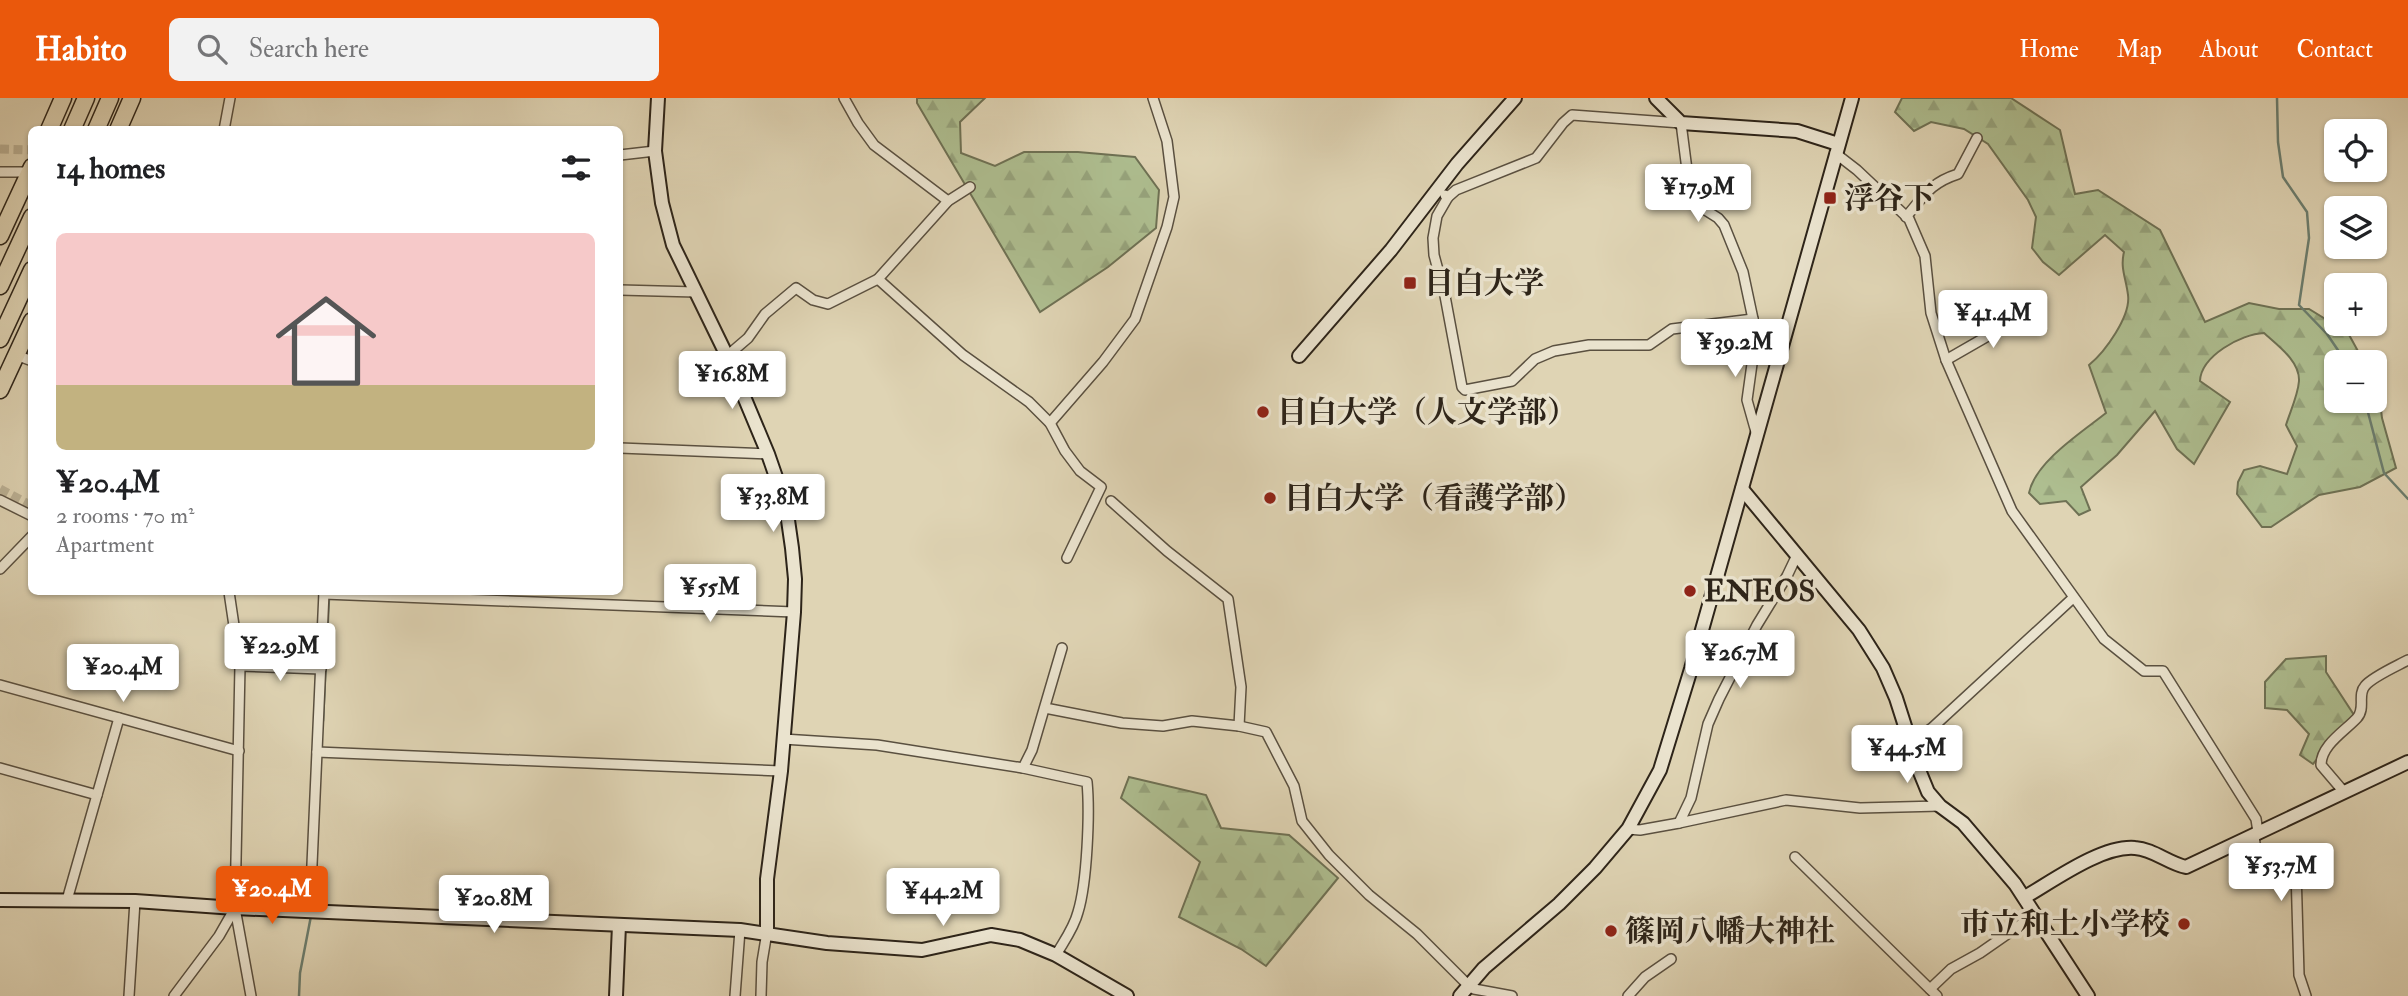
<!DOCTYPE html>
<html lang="en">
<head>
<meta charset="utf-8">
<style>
	:root { --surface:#fff; --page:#f2f2f2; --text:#202124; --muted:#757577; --accent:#ea580c }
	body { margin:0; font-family:"IM FELL Double Pica","Noto Serif JP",serif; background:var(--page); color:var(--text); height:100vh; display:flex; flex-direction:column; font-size:26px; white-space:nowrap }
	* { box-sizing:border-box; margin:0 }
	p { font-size:23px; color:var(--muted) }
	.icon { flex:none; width:38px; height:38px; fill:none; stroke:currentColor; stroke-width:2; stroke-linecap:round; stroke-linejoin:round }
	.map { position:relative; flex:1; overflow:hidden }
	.sheet { position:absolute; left:28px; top:28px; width:595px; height:469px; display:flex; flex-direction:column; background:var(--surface); border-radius:10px; box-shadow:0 2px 5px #0004 }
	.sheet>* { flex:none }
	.controls { position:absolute; left:2324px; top:21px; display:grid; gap:14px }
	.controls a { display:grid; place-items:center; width:63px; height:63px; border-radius:10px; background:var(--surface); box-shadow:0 2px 5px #0004; font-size:35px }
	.price { position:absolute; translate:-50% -60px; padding:0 16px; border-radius:7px; background:#fff; color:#222; font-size:23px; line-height:46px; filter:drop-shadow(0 2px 4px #0008) }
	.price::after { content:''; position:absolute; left:50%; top:42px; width:21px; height:16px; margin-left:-10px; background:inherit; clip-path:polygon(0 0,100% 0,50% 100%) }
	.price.selected { background:var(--accent); color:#fff }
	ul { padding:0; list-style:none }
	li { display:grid; align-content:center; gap:14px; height:371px; padding:0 28px }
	li span { display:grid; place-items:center; height:217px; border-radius:10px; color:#555 }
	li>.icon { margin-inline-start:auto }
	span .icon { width:126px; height:126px; fill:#fffc; stroke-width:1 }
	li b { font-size:30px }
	h2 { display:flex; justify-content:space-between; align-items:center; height:84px; padding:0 28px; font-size:30px }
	header { display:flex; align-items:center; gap:42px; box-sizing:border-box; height:98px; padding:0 35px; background:var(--accent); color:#fff }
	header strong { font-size:33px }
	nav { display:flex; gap:38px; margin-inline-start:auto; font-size:24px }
	.search { width:490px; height:63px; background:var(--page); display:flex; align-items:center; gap:18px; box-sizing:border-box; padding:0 24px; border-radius:10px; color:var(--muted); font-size:26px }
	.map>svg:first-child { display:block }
	.forest { fill:url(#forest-firs); stroke:#6e7154; stroke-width:2 }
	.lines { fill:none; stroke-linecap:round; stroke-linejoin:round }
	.stream { stroke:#6b7d6e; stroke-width:2.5 }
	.street-tunnel { stroke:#bbb195; stroke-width:9; stroke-dasharray:9 4.5; stroke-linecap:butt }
	.street-casing { stroke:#5a5040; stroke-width:12 }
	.secondary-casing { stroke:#2d2419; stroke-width:16 }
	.highway-casing { stroke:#2d2419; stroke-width:19 }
	.street { stroke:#eae3ce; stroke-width:9 }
	.secondary { stroke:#eae3ce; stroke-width:12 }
	.highway { stroke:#dfd4b4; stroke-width:16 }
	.poi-dot { fill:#8f2418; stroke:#eae3ce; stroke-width:2.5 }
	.labels { text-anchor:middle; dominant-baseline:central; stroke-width:7; stroke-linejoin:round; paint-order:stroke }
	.poi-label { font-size:30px; font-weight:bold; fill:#2d2419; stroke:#eae3ce; text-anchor:start }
</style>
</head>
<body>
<header>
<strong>Habito</strong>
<div class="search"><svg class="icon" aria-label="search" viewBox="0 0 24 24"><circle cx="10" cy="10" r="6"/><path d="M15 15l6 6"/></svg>Search here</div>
<nav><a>Home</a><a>Map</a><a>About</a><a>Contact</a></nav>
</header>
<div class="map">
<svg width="2408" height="898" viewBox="0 0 2408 898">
	<defs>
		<pattern id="forest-firs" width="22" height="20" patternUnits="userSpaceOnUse" patternTransform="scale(1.75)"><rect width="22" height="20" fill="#aebe90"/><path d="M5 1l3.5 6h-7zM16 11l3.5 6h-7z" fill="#96a37c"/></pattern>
	</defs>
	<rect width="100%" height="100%" fill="#dfd4b4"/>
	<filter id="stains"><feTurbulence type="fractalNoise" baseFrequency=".00286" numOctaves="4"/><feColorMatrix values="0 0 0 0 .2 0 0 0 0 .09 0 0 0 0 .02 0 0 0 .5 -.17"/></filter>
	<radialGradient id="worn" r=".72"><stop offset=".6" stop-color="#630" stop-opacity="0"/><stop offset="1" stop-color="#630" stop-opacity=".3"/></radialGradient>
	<g class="forest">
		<polygon points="917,0 985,0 960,24 961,55 995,68 1024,54 1078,54 1135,59 1159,92 1156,130 1108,169 1040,214 917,5"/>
		<path d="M1902 0H2011L2060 32 2075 96 2098 92 2160 132 2205 224 2249 205 2279 211H2309L2348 235 2364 264H2336V303H2375V285L2379 294 2382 320 2396 370 2360 389 2319 397 2271 429H2262L2237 396 2238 384 2244 372 2260 368 2287 376 2297 348 2286 327C2290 314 2298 297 2299 283 2300 263 2277 247 2264 235 2241 236 2201 258 2200 283L2230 304 2194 366 2177 351 2155 313 2117 357 2081 389 2090 412 2079 417 2066 403 2040 406 2029 395C2035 364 2082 334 2106 315L2089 267C2105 254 2131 218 2128 197 2126 180 2120 170 2124 154L2105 137 2059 177 2043 164 2032 150 2036 119 2028 102 1988 46 1964 31 1931 24 1914 33 1895 14Z"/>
		<polygon points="2326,558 2326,574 2354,617 2313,666 2300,657 2309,636 2287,612 2265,610 2265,584 2286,561"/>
		<polygon points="1129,679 1206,697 1221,730 1289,737 1338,780 1266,868 1241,851 1179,819 1200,764 1121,700"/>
	</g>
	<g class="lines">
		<g class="stream">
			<polyline points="2277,0 2278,44 2283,79 2307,114 2309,140 2299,207 2327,236 2346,264"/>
			<polyline points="2365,303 2384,375 2408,401"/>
			<polyline points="323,623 329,500"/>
			<polyline points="299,898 300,875 311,818"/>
		</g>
		<g class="street-tunnel">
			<polyline points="0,51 32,52"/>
			<polyline points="0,391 32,408"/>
		</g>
		<defs>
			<g id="street">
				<polyline points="844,0 858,25 874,47 948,103"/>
				<polyline points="224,32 230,0"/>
				<polyline points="1835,55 1857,72 1909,121 1925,158 1931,215 1946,262 2012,413 2104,541 2144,573 2163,573 2256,721 2258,734"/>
				<polyline points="620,57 655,53"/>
				<polyline points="0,74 29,74"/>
				<polyline points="1445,97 1448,99 1437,118 1433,140 1434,157 1445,198 1462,289 1465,292 1512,283 1535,261 1554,253 1589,247 1649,247 1672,231 1753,221"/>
				<polyline points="1448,99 1456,92 1536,60 1563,25 1572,17 1681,25 1691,103 1718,120 1724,127 1743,174 1753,221 1752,266 1747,302 1756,334"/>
				<path d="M1906 119C1924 98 1930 85 1958 76L1977 40"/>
				<polyline points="878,181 963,257 1029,304 1050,325 1065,353 1080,373 1101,389 1067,460"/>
				<polyline points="620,192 696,194"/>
				<polyline points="16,257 32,263"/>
				<polyline points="727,258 748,240 765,216 796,190 813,202 828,206 878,181 948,103 970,89"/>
				<polyline points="1946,262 2026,216"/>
				<polyline points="1050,325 1103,264 1135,221 1167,129 1174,99 1167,43 1153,0"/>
				<polyline points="620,350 768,356"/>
				<polyline points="0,402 32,418"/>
				<polyline points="1111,403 1167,453 1228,501 1241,589 1239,628"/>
				<polyline points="0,471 32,438"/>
				<polyline points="229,494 240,568 235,810 251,898"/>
				<polyline points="324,496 794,514"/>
				<polyline points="240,568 321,571"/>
				<polyline points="0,587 239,653"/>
				<polyline points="1045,610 1122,625 1163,628 1192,623 1239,628 1266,634 1294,688 1302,723 1329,757 1369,797 1417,836 1468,887 1474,891 1512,898"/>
				<path d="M783 641 877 647 1023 670 1087 684C1090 715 1087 785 1078 814 1074 830 1064 843 1056 857"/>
				<polyline points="1911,645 1932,630 2073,500"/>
				<polyline points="317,654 781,673"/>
				<polyline points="0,670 97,697"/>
				<polyline points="1023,670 1032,652 1062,550"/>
				<path d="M2344 694 2321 667C2321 647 2345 633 2357 620 2366 610 2357 597 2365 588 2372 579 2397 568 2408 562"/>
				<polyline points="1679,725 1691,700 1708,626 1719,601 1757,527 1787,478 1797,457"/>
				<polyline points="1628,731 1640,732 1679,725 1786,702 1860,710 1940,708"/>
				<polyline points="2254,737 2258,771 2263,773 2294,768 2296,772 2299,877 2306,898"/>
				<polyline points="1795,759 1937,898"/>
				<polyline points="67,802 119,620"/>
				<polyline points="310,812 324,494"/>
				<polyline points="1930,891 1951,871 1980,855 2036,816"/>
				<polyline points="129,898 135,803"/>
				<polyline points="174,898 219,838 235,810"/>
				<polyline points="735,898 740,832"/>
				<polyline points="761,898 762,864 767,834"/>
				<polyline points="1628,898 1645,879 1671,861"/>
			</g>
			<g id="secondary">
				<polyline points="658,0 655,53 662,105 673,147 727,258 768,356 786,408 792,450 795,481 794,514 781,673 767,781 767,834"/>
				<polyline points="1656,0 1681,25 1797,33 1838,46"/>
				<polyline points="1299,258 1391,152 1457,66 1515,0"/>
				<polyline points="1742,391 1859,532 1883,570 1896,600 1919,672 1928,694 1940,708 1963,725 2015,786 2088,898"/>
				<path d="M2025 799C2053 783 2102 747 2135 750 2153 751 2168 765 2186 769L2408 664"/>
				<polyline points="0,802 135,803 235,810 740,832 827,845 922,852 991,837 1020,842 1056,857 1127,898"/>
				<polyline points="616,898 619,827"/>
				<polyline points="1460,898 1484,870 1559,806 1595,770 1628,731 1660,672 1691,571 1852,0"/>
			</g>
			<g id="highway">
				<polyline points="49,32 63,0"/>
				<polyline points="72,32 86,0"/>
				<polyline points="96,32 110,0"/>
				<polyline points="118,32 132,0"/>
				<polyline points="0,138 32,69"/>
				<polyline points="0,188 32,119"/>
				<polyline points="0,241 32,172"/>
				<polyline points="0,292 32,223"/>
			</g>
		</defs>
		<use href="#street" class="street-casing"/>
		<use href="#secondary" class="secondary-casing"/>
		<use href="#highway" class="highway-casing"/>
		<use href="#street" class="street"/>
		<use href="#secondary" class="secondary"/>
		<use href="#highway" class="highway"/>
	</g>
	<g class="poi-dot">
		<rect x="1823" y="93" width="14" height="14" rx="3.5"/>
		<rect x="1403" y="178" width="14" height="14" rx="3.5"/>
		<circle cx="1263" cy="314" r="7"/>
		<circle cx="1270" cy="400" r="7"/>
		<circle cx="1690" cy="493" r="7"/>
		<circle cx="2184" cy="826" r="7"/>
		<circle cx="1611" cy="833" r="7"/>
	</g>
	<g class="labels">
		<g class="poi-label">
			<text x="1844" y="100">浮谷下</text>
			<text x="1424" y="185">目白大学</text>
			<text x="1277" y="314">目白大学（人文学部）</text>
			<text x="1284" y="400">目白大学（看護学部）</text>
			<text x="1704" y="493">ENEOS</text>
			<text x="2170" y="826" text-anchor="end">市立和土小学校</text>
			<text x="1625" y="833">篠岡八幡大神社</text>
		</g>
	</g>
	<rect width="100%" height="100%" filter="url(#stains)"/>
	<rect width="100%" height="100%" fill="url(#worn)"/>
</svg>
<div class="controls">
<a><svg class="icon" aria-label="locate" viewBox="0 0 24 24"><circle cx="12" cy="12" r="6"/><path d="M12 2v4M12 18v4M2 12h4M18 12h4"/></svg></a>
<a><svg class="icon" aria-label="layers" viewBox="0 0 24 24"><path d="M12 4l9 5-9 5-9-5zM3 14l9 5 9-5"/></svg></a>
<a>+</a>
<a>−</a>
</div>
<b class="price" style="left:1698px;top:126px">¥17.9M</b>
<b class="price" style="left:1993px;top:252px">¥41.4M</b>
<b class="price" style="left:1735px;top:281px">¥39.2M</b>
<b class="price" style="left:732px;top:313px">¥16.8M</b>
<b class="price" style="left:773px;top:436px">¥33.8M</b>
<b class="price" style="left:710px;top:526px">¥55M</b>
<b class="price" style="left:280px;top:585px">¥22.9M</b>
<b class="price" style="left:1740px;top:592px">¥26.7M</b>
<b class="price" style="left:123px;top:606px">¥20.4M</b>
<b class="price" style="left:1907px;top:687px">¥44.5M</b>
<b class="price" style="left:2281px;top:805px">¥53.7M</b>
<b class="price selected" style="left:272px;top:828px">¥20.4M</b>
<b class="price" style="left:943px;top:830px">¥44.2M</b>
<b class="price" style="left:494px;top:837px">¥20.8M</b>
<section class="sheet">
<h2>14 homes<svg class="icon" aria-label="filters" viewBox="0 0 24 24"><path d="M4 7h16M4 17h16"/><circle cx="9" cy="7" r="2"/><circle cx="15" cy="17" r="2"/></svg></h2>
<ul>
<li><span style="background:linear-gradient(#f6c9c9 70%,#c2b280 0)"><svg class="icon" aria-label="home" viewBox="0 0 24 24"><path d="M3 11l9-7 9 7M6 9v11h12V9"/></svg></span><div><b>¥20.4M</b><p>2 rooms · 70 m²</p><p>Apartment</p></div></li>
</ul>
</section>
</div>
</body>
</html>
